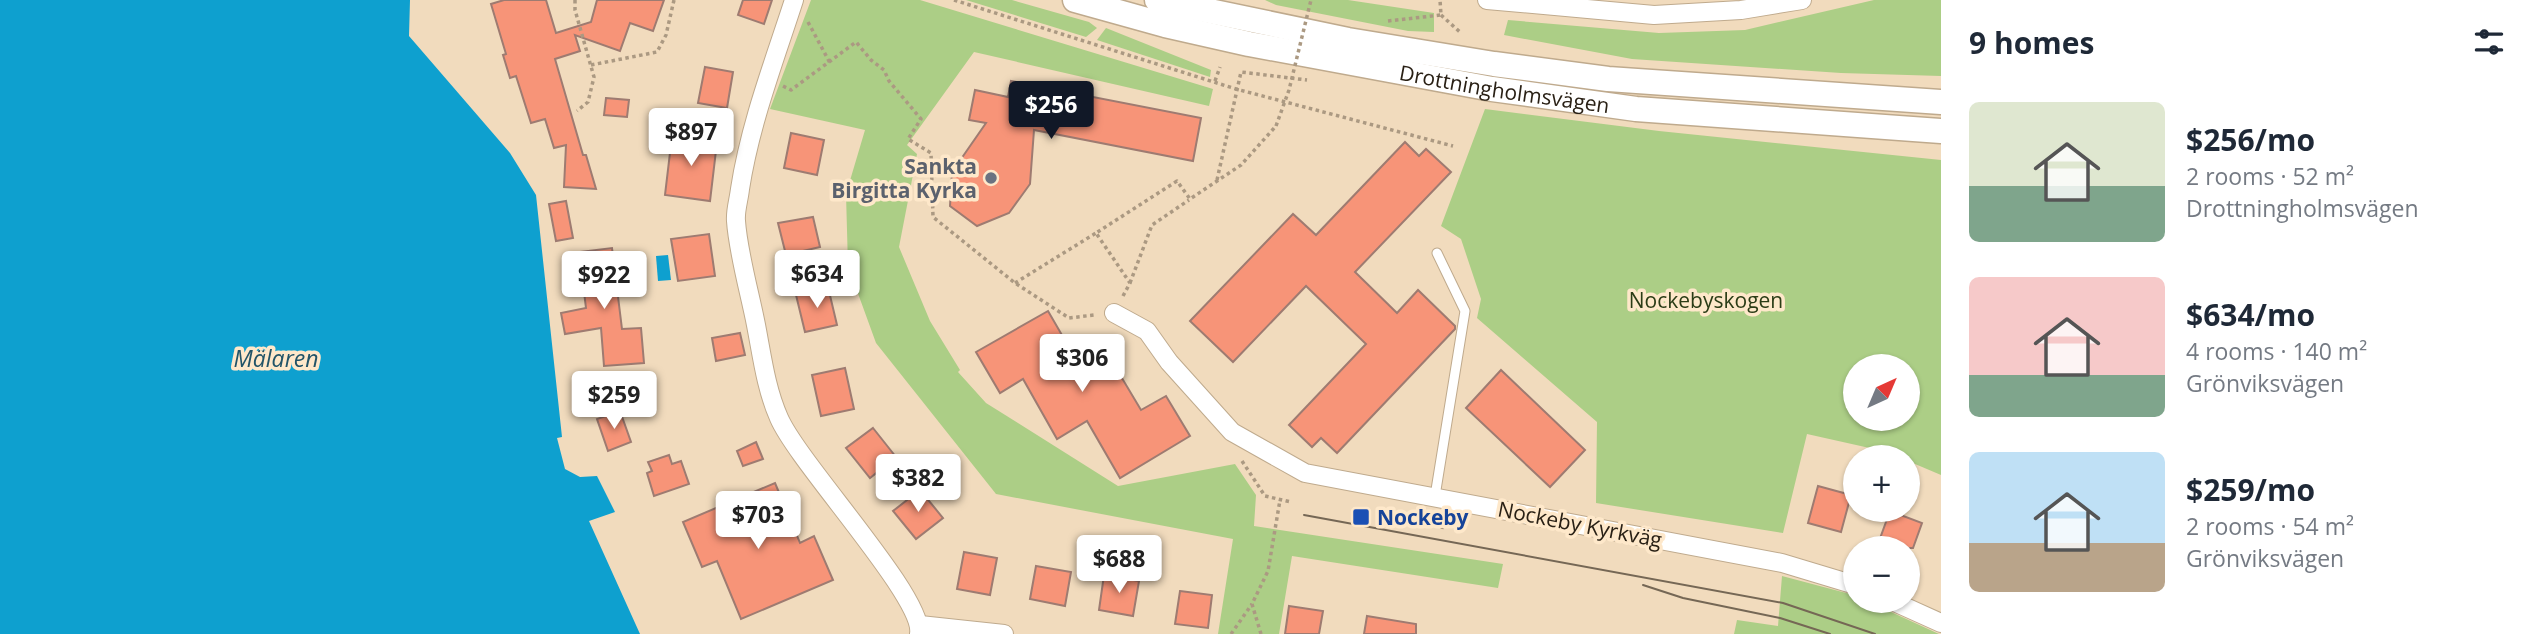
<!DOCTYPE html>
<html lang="en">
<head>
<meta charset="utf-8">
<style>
	:root { --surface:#fff; --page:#f6f6f7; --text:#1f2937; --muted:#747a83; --accent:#111827 }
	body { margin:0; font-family:"Open Sans",sans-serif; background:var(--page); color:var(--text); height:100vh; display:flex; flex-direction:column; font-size:26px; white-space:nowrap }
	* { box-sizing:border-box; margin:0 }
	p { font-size:23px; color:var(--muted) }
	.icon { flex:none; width:38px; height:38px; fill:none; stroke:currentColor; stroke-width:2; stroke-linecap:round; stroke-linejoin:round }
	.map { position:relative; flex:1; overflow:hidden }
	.drawer { display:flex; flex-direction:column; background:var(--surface); width:595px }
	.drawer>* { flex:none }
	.needle { width:46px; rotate:44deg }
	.buttons { position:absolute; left:1843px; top:354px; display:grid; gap:14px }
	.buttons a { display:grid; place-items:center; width:77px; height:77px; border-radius:50%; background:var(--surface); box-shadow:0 2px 5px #0004; font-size:35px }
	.price { position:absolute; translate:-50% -60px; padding:0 16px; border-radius:7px; background:#fff; color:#222; font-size:23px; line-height:46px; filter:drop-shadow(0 2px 4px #0008) }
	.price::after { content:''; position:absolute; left:50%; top:42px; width:21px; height:16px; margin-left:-10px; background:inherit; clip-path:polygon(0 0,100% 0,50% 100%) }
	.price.on { background:var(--accent); color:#fff }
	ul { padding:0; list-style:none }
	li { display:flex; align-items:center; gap:21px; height:175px; padding:0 28px }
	li span { display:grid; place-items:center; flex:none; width:196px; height:140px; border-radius:10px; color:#555 }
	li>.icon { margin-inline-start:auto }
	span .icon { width:84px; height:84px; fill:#fffc; stroke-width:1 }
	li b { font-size:30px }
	h2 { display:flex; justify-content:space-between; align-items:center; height:84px; padding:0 28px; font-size:30px }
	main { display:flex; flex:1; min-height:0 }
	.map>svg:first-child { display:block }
	.green { fill:#acce86; fill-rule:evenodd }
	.water { fill:#0ea0cf }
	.building { fill:#f79478; stroke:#9e7b71; stroke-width:2 }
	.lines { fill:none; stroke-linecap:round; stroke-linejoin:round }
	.lane-casing { stroke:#bfaa8d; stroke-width:11 }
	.street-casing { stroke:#bfaa8d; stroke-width:20 }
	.secondary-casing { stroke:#bfaa8d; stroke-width:27 }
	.path { stroke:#ab9982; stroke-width:3.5; stroke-dasharray:3.5 3.5; stroke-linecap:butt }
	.lane { stroke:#fff; stroke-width:9 }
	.street { stroke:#fff; stroke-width:18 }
	.secondary { stroke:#fff; stroke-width:24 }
	.tram { stroke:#756755; stroke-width:2 }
	.path-bridge { stroke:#ab9982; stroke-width:3.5; stroke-dasharray:3.5 3.5; stroke-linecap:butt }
	.worship-dot { fill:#6b7280; stroke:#fee8ca; stroke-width:2.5 }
	.transit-dot { fill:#1a4fb4; stroke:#fee8ca; stroke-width:2.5 }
	.labels { text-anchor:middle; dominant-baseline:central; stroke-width:7; stroke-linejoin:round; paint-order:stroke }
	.street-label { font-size:21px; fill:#292015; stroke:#fee8ca }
	.worship-label { font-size:21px; font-weight:bold; fill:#5b616d; stroke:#fee8ca; text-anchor:end }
	.park-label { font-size:21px; fill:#2b3c16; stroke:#fee8ca }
	.transit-label { font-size:21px; font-weight:bold; fill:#164399; stroke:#fee8ca; text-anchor:start }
	.water-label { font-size:23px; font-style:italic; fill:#225468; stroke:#fee8ca }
</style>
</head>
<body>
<main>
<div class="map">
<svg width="1941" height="634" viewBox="0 0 1941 634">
	<rect width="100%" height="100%" fill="#f1dbbd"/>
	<g class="green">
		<polygon points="811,0 920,0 1213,89 1209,106 974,52 907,145 917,154 899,247 930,321 960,370 958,372 986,403 1118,486 1235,464 1256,495 1254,526 1503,564 1498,588 1292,556 1279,634 1218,634 1233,539 996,494 876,343 848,266 846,194 865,130 770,109"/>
		<polygon points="966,0 1012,0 1089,22 1097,28 1086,37"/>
		<polygon points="1265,0 1348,0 1434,13 1434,32 1408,31 1276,5"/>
		<polygon points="1874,0 1941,0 1941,76 1841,73 1632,59 1504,35 1508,20 1659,33 1745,30"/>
		<polygon points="1106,28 1211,70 1210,77 1097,40"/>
		<path d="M1485 109 1659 131 1941 160V475L1908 461V457H1897L1883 451 1807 434 1783 533 1596 503 1597 422 1477 318 1481 299 1461 239 1441 226ZM1855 366H1908V418H1855Z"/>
		<polygon points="1782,576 1850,594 1855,596 1855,600 1865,600 1939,634 1734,634 1737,620 1778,626"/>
	</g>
	<g class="water">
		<polygon points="0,0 410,0 409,36 510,153 536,195 562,437 557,438 565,469 580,477 597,476 615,512 589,521 640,634 0,634"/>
		<polygon points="668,255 671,280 658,281 656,256"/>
	</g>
	<g class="building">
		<polygon points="504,0 546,0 556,33 591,22 597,0 664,0 653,31 630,23 620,51 575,35 580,51 555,59 583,155 586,155 596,189 564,187 566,145 554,148 545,119 531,123 516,76 510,78 503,55 506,54 491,4"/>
		<polygon points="743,0 772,0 764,24 738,15"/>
		<polygon points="705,67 733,72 727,108 698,103"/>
		<polygon points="1011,81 1201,118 1193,161 1034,130 1030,184 1009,213 977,226 950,206 952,172 986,123 969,120 975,90 1008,97"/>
		<polygon points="606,98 629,100 627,117 604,115"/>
		<polygon points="791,133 824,140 817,175 784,168"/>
		<polygon points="672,136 717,142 710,201 665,195"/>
		<polygon points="1405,142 1419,156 1426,149 1451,172 1355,272 1397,313 1418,290 1455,326 1455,329 1337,453 1321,438 1312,447 1289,425 1366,344 1306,286 1233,362 1190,321 1293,214 1316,235"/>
		<polygon points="566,201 573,238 556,241 549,204"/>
		<polygon points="813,217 820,247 786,255 778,223"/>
		<polygon points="709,234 715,276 678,281 671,239"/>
		<polygon points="612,248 622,329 641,328 644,363 604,366 601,328 565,334 561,313 586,308 579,252"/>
		<polygon points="828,287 837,325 805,332 796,295"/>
		<polygon points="1048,311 1081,368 1107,353 1141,410 1166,396 1190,436 1120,478 1087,421 1057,439 1023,379 1000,393 976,352"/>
		<polygon points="740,333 745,355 716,361 712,338"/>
		<polygon points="845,368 854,409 821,416 812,375"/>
		<polygon points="1501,370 1585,450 1550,487 1466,408"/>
		<polygon points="620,411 631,442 608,451 597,419"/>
		<polygon points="873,428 896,457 870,478 846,448"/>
		<polygon points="756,442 763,459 743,466 737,451"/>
		<polygon points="669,455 672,464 681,461 689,484 654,496 647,473 652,471 648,462"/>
		<polygon points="775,483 800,543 814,536 833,580 741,619 717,561 702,567 683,522"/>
		<polygon points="1818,486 1851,495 1841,532 1808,523"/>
		<polygon points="920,490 943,518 916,539 893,511"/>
		<polygon points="1890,511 1922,523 1913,548 1889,548 1878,544"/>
		<polygon points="964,552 997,558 990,595 957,589"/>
		<polygon points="1036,566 1071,572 1065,606 1030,599"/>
		<polygon points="1104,575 1139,581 1133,616 1099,610"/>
		<polygon points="1180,591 1212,595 1208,628 1175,624"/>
		<polygon points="1289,606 1323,611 1319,634 1285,634"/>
		<polygon points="1367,616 1416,624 1416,634 1364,634"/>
	</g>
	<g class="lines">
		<defs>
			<polyline id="lane" points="1435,496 1465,311 1437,253"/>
			<g id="street">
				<path d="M794 0C774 62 750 124 740 189 739 199 735 211 736 221 738 252 750 294 756 325 762 356 766 389 779 418 799 464 925 598 919 634"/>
				<polyline points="1487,0 1654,15 1741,10 1802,0"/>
				<polyline points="1114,313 1147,331 1169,362 1232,432 1305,473 1782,563 1855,585"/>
				<polyline points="1890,600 1941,623"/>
				<polyline points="920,625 1004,634"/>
			</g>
			<g id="secondary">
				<path id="s1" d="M1075 0 1165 25 1249 44 1492 89 1636 109 1941 131"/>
				<polyline points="1157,0 1348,40 1494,64 1608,79 1941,102"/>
			</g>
		</defs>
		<use href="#lane" class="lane-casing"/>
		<use href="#street" class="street-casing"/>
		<use href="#secondary" class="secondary-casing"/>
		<g class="path">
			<polyline points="575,0 575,10 594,77 588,102 577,111"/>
			<polyline points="954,0 1236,89 1453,146"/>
			<polyline points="1441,15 1461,33"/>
			<polyline points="1388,21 1441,15 1440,0"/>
			<polyline points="808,22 830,63"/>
			<polyline points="591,65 657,52 666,35 674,0"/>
			<polyline points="1215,81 1220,67"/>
			<polyline points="783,86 791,90 856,42 871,60 884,70 889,81 921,119 908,139 931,153 933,217 1015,283 1069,318 1094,315"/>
			<polyline points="1217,180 1241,72 1307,80"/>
			<polyline points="1015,283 1096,233"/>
			<polyline points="1130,283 1152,225 1189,200"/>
			<polyline points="1123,296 1130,283 1096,233 1177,181 1190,199 1241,165 1276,126"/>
			<polyline points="1242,461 1265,496 1291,502"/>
			<polyline points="1442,529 1443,520"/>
			<polyline points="1231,634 1252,604"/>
			<polyline points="1261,634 1252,604 1268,571 1280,500"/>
		</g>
		<use href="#lane" class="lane"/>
		<use href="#street" class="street"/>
		<use href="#secondary" class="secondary"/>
		<g class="tram">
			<polyline points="1304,515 1783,603 1875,634"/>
			<polyline points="1643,585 1683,598 1780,618 1830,634"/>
		</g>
		<polyline class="path-bridge" points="1276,126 1289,90 1311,0"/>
	</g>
	<circle class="worship-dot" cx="991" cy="178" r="7"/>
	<rect class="transit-dot" x="1352" y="508" width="18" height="18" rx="3.5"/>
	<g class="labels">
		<g class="street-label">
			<text stroke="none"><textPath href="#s1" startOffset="439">Drottningholmsvägen</textPath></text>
			<text transform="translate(1580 524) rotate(11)">Nockeby Kyrkväg</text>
		</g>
		<g class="worship-label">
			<text x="977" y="166">Sankta<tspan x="977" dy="24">Birgitta Kyrka</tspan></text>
		</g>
		<g class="park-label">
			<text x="1706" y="300">Nockebyskogen</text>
		</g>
		<g class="transit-label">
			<text x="1377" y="517">Nockeby</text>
		</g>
		<g class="water-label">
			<text x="276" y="358">Mälaren</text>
		</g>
	</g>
</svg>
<div class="buttons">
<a><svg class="needle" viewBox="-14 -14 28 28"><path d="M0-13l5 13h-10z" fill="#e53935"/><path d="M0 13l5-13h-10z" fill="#747a83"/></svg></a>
<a>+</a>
<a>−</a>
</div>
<b class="price on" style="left:1051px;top:141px">$256</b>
<b class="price" style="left:691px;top:168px">$897</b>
<b class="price" style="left:817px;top:310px">$634</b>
<b class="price" style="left:604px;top:311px">$922</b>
<b class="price" style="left:1082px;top:394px">$306</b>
<b class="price" style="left:614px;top:431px">$259</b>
<b class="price" style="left:918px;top:514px">$382</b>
<b class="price" style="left:758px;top:551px">$703</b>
<b class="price" style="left:1119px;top:595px">$688</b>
</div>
<section class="drawer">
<h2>9 homes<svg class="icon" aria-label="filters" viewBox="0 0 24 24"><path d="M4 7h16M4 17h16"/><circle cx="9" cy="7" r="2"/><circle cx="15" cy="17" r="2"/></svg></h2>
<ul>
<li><span style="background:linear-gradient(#dfe7d0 60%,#7fa58c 0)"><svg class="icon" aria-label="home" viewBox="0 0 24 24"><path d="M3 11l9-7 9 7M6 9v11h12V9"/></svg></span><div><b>$256/mo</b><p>2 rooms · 52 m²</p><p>Drottningholmsvägen</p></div></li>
<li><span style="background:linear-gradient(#f6c9c9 70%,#7fa58c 0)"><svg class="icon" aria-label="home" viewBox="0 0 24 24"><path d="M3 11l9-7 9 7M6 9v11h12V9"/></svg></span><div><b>$634/mo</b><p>4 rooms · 140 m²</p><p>Grönviksvägen</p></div></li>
<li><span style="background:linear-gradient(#bfe0f5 65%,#b9a48a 0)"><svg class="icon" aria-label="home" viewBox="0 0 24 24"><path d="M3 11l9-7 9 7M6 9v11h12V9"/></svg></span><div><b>$259/mo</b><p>2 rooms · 54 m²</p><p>Grönviksvägen</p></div></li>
</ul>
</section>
</main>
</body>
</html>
